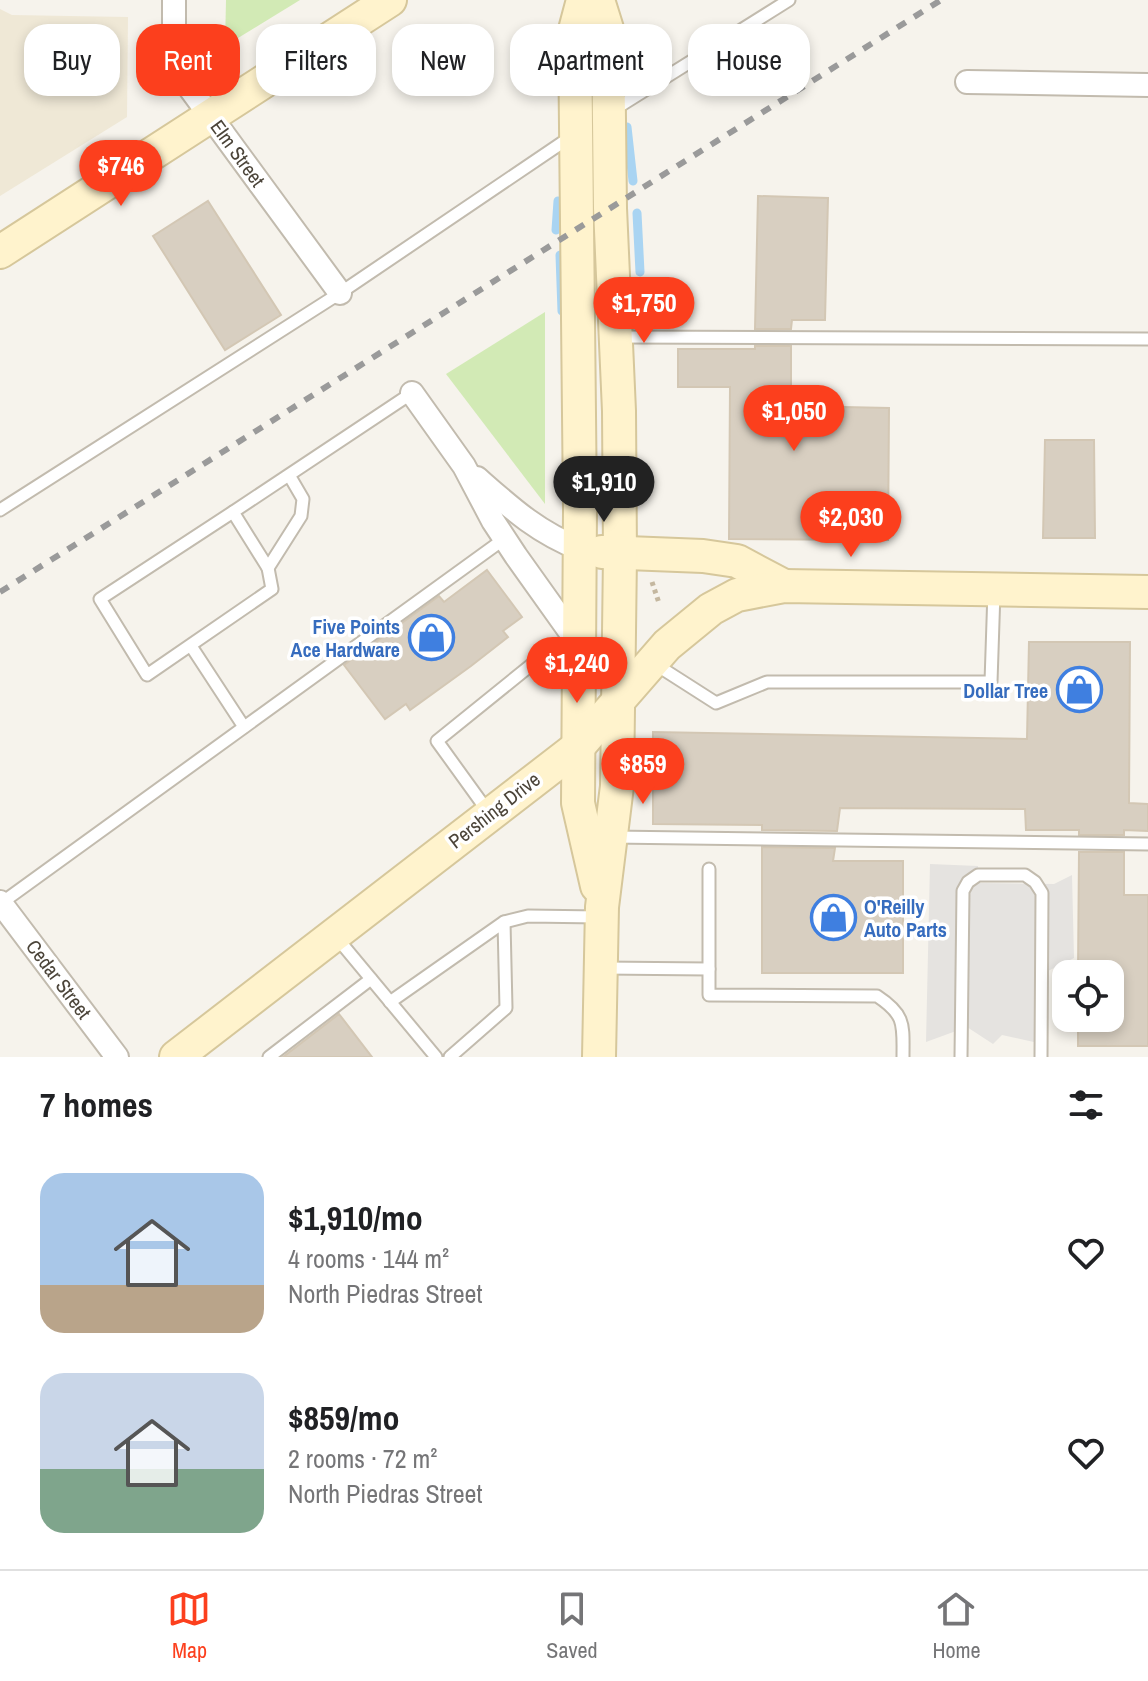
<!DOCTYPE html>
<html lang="en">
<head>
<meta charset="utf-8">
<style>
	:root { --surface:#fff; --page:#f2f2f2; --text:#202124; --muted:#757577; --line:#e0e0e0; --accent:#fc3f1d }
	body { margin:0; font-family:"Archivo Narrow",sans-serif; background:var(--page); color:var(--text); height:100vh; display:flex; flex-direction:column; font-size:30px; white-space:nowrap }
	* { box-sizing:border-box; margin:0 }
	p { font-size:26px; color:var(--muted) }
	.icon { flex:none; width:44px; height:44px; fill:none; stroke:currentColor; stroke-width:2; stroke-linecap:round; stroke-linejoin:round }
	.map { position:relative; height:1057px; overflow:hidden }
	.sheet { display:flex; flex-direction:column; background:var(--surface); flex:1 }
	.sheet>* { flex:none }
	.hud { position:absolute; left:24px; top:24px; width:1100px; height:72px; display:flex; gap:16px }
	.buttons { position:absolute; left:1052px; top:960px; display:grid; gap:16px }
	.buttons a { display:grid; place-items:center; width:72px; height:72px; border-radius:16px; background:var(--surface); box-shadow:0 4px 12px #0003; font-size:40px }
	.price { position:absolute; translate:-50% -68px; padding:0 18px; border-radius:28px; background:var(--accent); color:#fff; font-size:26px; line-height:52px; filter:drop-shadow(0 2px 4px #0008) }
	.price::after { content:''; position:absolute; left:50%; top:48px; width:24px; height:18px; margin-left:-12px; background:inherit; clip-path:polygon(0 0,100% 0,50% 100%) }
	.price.on { background:#222; color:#fff }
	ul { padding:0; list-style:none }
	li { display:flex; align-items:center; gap:24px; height:200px; padding:0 40px }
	li span { display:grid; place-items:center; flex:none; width:224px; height:160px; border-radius:24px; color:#555 }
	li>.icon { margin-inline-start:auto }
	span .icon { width:96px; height:96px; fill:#fffc; stroke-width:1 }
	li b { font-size:34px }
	h2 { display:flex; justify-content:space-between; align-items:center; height:96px; padding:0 40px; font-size:34px }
	.tag { padding:0 28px; border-radius:24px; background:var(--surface); box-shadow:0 4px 12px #0003; font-size:28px; line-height:72px }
	.tag.on { background:var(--accent); color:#fff }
	.tab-bar { display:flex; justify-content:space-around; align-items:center; height:112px; border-top:2px solid var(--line); background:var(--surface); font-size:22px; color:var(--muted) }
	.tab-bar a { display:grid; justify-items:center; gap:4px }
	.tab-bar .on { color:var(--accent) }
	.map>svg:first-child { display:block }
	.education { fill:#efe8d6 }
	.green { fill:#d2eab5 }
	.parking { fill:#e5e3e0 }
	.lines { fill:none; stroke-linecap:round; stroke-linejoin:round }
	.stream { stroke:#a9d4f2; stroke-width:9 }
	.building { fill:#d8cfc1; stroke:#d3c7b4; stroke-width:2 }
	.service-casing { stroke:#c2bbae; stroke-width:15 }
	.minor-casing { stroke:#c2bbae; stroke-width:26 }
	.secondary-casing { stroke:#d6c79b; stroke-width:36 }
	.path { stroke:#c4b79f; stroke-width:5; stroke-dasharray:4 4; stroke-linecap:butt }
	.service { stroke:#fff; stroke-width:11 }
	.minor { stroke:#fff; stroke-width:22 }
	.secondary { stroke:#fff3cd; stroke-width:32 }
	.rail { stroke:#9a9a9a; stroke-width:6; stroke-dasharray:10 10; stroke-linecap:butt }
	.labels { text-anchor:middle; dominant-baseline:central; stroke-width:7; stroke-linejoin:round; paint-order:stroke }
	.street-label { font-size:20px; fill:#4b4439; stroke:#fff }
	.shop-label { font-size:20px; font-weight:bold; fill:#366cbe; stroke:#fff; text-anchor:end }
</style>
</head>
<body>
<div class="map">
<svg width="1148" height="1057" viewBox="0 0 1148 1057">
	<rect width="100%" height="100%" fill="#f6f3ec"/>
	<polygon class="education" points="0,9 12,15 128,17 127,117 0,196"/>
	<g class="green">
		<polygon points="226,0 300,0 225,46"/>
		<polygon points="545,312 545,504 446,374"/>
	</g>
	<polygon class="parking" points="930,864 978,866 978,883 1054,884 1072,875 1074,958 1048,971 1047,1045 1002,1035 993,1044 967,1027 926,1042"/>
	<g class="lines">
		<g class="stream">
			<polyline points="627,127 633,181"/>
			<polyline points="637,213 640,272"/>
			<polyline points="556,230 558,201"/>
			<polyline points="560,255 562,311"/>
		</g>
	</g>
	<g class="building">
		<polygon points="758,196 828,198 825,320 792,320 791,329 755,329"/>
		<polygon points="208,201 281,315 225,350 153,236"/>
		<polygon points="755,346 791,346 791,417 843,417 844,407 889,408 888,540 729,539 730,387 678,387 678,349 755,349"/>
		<polygon points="1045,440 1094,440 1095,538 1043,538"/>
		<polygon points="487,570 522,617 503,631 508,637 471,666 410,710 406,704 385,719 344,665 439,596 444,602"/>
		<polygon points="1029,642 1130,642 1129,803 1148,804 1148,831 1124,830 1124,835 1079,835 1079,830 1026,830 1025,809 840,808 837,831 762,830 762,825 653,824 653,732 1027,739"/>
		<polygon points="762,847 835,848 833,861 903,861 903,973 762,973"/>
		<polygon points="1079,852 1124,852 1124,895 1148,895 1148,1046 1078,1046 1078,1018 1110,1018 1110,974 1078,974"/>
		<polygon points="339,1014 372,1057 283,1057"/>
	</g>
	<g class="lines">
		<defs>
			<g id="service">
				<polyline points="615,109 789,0"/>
				<polyline points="620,337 1148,339"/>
				<polyline points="289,475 303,499 301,516 268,568 233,512 412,393"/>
				<polyline points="0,510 340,293 572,136"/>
				<polyline points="233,512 100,599 147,675 272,589 268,568"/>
				<polyline points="191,646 244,727"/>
				<polyline points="655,664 716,703 767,682 991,682 994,591"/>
				<polyline points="489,813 437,741 541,657"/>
				<polyline points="612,837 1148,844"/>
				<path d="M709 869V995L877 996C906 1015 903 1025 903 1057"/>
				<polyline points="0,904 504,539"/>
				<polyline points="504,922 528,916 599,917"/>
				<polyline points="337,938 436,1057"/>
				<polyline points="602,968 709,969"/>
				<polyline points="390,1002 504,922 506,1008 450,1057"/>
				<polyline points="269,1057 371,979"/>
				<polyline points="961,1057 963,891 968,882 978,875 1025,875 1035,882 1042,893 1041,1057"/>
			</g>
			<g id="minor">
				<polyline points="174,0 174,56 178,72 340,293"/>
				<polyline points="967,82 1148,85"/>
				<polyline points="412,393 464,466 493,521 516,556 578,643"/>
				<path d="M477 478C511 508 537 532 580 549"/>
				<polyline points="0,902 117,1057"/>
			</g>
			<g id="secondary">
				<polyline points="583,0 575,30 580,510 578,803 597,886"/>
				<polyline points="598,0 608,32 610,208 619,411 620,555 617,786 602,907 599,1057"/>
				<polyline points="0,252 390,0"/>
				<polyline points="602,552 703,556 737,561 784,586"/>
				<polyline points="176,1057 579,746 667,645 711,609 737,595 784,586 1148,592"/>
			</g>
		</defs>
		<use href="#service" class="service-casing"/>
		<use href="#minor" class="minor-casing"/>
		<use href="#secondary" class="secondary-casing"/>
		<polyline class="path" points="652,582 659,603"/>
		<use href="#service" class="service"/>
		<use href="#minor" class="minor"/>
		<use href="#secondary" class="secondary"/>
		<polyline class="rail" points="0,592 941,0"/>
	</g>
	<defs>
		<symbol id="shop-ring" viewBox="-11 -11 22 22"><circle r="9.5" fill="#fff" stroke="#3f7fe0" stroke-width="1.5"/><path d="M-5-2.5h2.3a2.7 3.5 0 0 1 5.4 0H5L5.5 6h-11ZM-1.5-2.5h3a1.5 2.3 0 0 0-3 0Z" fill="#3f7fe0"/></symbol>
	</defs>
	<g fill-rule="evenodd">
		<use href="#shop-ring" x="406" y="612" width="51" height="51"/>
		<use href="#shop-ring" x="1054" y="664" width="51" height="51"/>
		<use href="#shop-ring" x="808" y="892" width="51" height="51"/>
	</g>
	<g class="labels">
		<g class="street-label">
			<text transform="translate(238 153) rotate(54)">Elm Street</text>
			<text transform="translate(494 810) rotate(-38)">Pershing Drive</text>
			<text transform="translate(59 979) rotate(53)">Cedar Street</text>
		</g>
		<g class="shop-label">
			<text x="400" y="626">Five Points<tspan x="400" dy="23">Ace Hardware</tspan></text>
			<text x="1048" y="690">Dollar Tree</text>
			<text x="864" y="906" text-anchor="start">O'Reilly<tspan x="864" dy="23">Auto Parts</tspan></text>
		</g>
	</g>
</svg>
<div class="buttons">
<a><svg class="icon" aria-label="locate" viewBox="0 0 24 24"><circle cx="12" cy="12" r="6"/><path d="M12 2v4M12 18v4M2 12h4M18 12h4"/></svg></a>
</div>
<b class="price" style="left:121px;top:208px">$746</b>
<b class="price" style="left:644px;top:345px">$1,750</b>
<b class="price" style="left:794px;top:453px">$1,050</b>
<b class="price on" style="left:604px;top:524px">$1,910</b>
<b class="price" style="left:851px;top:559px">$2,030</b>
<b class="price" style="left:577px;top:705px">$1,240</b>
<b class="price" style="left:643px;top:806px">$859</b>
<div class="hud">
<a class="tag">Buy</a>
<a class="tag on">Rent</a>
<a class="tag">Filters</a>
<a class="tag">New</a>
<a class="tag">Apartment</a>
<a class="tag">House</a>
</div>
</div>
<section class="sheet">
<h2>7 homes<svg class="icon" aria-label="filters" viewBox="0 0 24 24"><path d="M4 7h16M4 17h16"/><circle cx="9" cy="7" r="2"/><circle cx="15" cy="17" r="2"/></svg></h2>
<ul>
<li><span style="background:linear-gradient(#a9c7e8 70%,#b9a48a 0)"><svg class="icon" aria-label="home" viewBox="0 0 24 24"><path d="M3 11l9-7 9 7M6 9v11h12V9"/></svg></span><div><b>$1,910/mo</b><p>4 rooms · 144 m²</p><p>North Piedras Street</p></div><svg class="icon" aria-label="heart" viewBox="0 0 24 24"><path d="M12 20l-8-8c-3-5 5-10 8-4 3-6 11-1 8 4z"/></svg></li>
<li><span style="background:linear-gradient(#c9d6e8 60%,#7fa58c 0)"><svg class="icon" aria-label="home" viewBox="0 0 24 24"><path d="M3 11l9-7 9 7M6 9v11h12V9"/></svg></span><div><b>$859/mo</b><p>2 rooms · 72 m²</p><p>North Piedras Street</p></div><svg class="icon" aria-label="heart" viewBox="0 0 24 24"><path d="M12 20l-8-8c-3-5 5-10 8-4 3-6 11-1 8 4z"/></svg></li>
</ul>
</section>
<nav class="tab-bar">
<a class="on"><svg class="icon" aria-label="map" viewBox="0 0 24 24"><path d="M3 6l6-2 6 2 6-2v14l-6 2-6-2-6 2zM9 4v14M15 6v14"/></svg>Map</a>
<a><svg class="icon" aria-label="saved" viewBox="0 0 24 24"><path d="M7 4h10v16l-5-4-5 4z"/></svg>Saved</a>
<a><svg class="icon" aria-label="home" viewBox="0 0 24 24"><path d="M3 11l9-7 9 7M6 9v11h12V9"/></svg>Home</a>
</nav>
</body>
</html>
